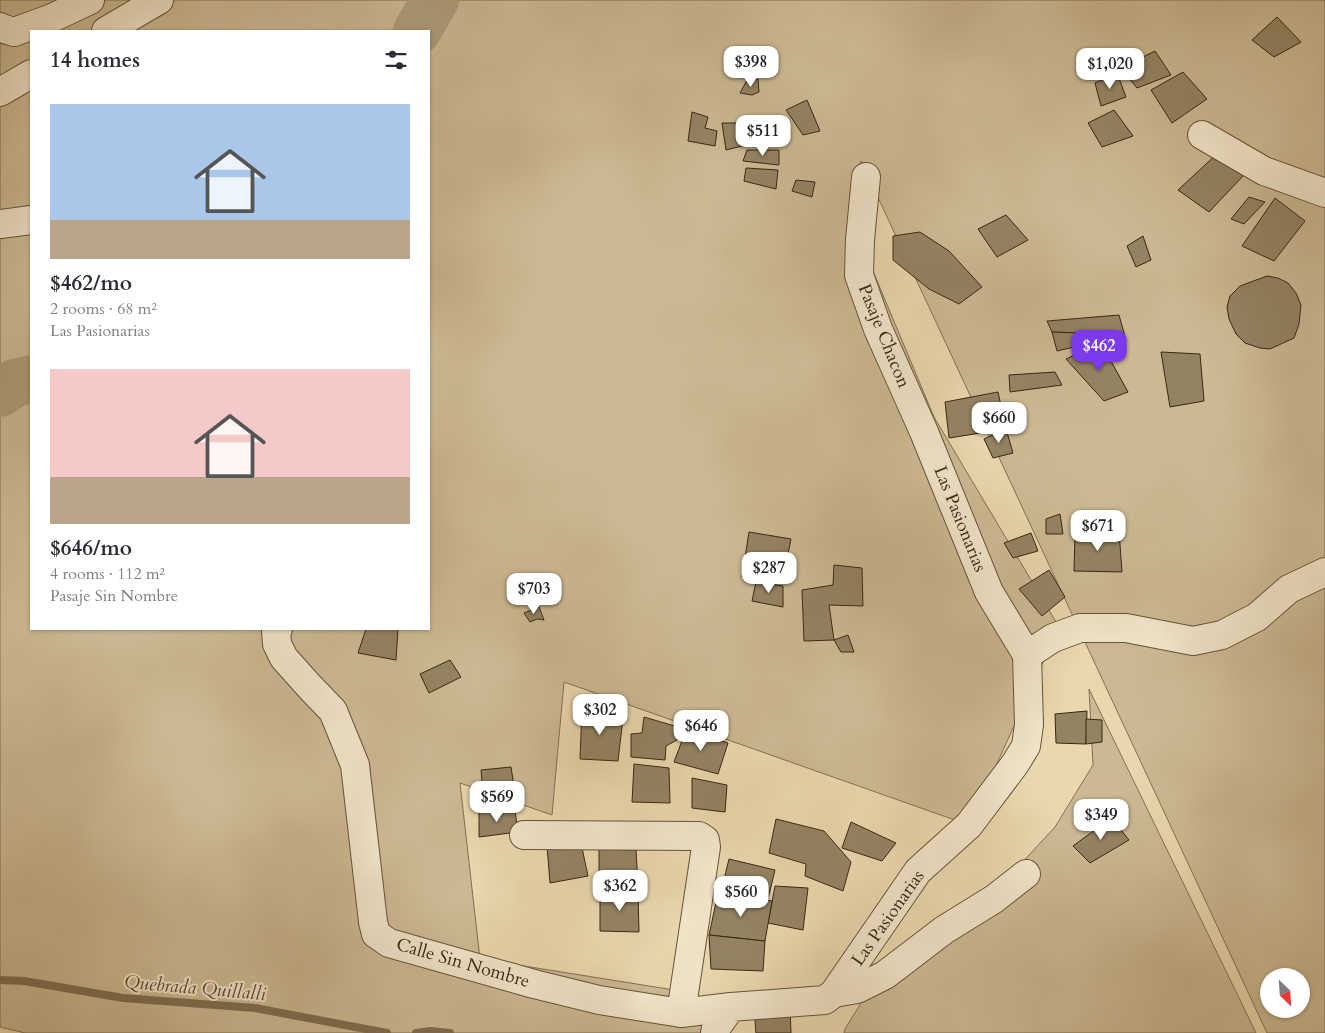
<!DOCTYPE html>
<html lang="en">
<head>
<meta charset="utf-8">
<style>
	:root { --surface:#fff; --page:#f7f7f7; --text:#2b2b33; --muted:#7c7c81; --accent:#7c3aed }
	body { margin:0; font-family:Cardo,serif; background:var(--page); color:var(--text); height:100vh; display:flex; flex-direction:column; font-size:19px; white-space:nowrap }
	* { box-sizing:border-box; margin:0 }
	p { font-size:16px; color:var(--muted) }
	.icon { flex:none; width:28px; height:28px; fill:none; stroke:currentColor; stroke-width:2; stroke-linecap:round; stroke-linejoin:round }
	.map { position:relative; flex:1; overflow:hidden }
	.panel { position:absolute; left:30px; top:30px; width:400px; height:600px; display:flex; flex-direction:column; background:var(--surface); border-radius:0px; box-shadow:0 1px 4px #0004 }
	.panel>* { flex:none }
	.needle { width:32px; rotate:155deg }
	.controls { position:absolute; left:1260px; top:968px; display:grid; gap:10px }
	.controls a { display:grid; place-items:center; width:50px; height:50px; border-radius:50%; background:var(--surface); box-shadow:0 1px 4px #0004; font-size:25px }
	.price { position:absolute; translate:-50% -42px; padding:0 11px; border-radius:10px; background:#fff; color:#222; font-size:16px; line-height:32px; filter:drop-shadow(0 1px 2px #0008) }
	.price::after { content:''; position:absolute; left:50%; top:30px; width:15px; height:11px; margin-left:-8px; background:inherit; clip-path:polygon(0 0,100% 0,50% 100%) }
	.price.on { background:var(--accent); color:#fff }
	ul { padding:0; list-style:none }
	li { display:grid; align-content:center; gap:10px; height:265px; padding:0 20px }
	li span { display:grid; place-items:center; height:155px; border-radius:0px; color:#555 }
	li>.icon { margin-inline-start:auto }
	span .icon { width:90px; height:90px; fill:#fffc; stroke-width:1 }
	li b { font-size:21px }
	h2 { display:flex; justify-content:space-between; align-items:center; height:60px; padding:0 20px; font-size:21px }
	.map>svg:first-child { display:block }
	.green { fill:#ccb993; stroke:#827053; fill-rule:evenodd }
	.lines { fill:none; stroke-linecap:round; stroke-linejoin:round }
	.stream { stroke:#7e6e50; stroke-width:8 }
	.river { stroke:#ad9c79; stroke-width:48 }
	.building { fill:#948363; stroke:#372813 }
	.minor-casing { stroke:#64543a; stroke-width:30 }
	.minor { stroke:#f1e5ca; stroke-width:28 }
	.labels { text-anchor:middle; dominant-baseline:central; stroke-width:4; stroke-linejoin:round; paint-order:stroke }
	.street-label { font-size:18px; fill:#372813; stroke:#f1e5ca }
	.water-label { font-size:19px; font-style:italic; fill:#5a4b32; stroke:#f1e5ca }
</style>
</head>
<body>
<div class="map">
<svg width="1325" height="1033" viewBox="0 0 1325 1033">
	<rect width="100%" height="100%" fill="#ead7ad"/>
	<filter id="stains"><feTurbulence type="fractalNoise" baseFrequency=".004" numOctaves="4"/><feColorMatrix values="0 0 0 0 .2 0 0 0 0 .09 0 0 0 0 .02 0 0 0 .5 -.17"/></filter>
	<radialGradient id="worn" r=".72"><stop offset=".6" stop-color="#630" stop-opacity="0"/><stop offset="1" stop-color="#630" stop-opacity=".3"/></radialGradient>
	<g class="green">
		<path d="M0 0H1325V1033H1267L861 161 860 240 934 417 1059 627 969 825 564 682 552 815 460 783 480 959 693 993 704 1033H25L0 1027ZM31 31H429V629H31ZM1269 976H1301V1009H1269Z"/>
		<polygon points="1089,689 1256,1033 844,1033 845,1029 874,982 991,896 1055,827 1093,765"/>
	</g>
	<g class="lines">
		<g class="stream">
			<polyline points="0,980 24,981 123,998 255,1008 387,1033"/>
			<polyline points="416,1033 430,1031 450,1033"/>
		</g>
		<g class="river">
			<polyline points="417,31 435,0"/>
			<polyline points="0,393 15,383 31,379"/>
		</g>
	</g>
	<g class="building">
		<polygon points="1277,17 1301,42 1274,57 1252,40"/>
		<polygon points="1155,51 1171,75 1137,88 1121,68"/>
		<polygon points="1183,72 1207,99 1172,123 1151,90"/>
		<polygon points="1117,73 1126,97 1101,106 1095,83"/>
		<polygon points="758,79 759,92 752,95 740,93 746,82"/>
		<polygon points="807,100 820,131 803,135 786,110"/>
		<polygon points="1114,110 1133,136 1102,147 1088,123"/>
		<polygon points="692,112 708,117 705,128 717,131 715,146 688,141"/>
		<polygon points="722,123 747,123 746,145 726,150"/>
		<polygon points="747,150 779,150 779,165 743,161"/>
		<polygon points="1219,152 1243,176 1209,212 1178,190"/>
		<polygon points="746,168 778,170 776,189 744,181"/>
		<polygon points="796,180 815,182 812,197 792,191"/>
		<polygon points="1249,197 1265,202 1244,224 1231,219"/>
		<polygon points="1275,198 1305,221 1274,261 1242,246"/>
		<polygon points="1006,215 1028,240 997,257 978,229"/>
		<polygon points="920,232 949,251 982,287 959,304 929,289 893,260 893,236"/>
		<polygon points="1143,236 1151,260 1136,267 1127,246"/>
		<polygon points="1267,276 1278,278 1288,283 1296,293 1301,305 1299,324 1294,338 1270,349 1260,348 1245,343 1236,334 1229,319 1227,307 1230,296 1240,286"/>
		<polygon points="1119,315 1126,340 1087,344 1082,333 1052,332 1047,321"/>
		<polygon points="1052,332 1082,333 1087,344 1057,351"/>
		<polygon points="1101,343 1128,392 1104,401 1066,359"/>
		<polygon points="1161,352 1200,354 1204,401 1170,407"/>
		<polygon points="1055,372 1062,385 1010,392 1009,375"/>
		<polygon points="998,392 1006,429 949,438 945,402"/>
		<polygon points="1006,429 1013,453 993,458 984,439"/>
		<polygon points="1060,514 1063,534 1046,534 1046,519"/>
		<polygon points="1119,531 1122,572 1074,571 1075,534"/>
		<polygon points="749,532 791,539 787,559 768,557 764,580 742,577"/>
		<polygon points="1031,533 1038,551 1013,558 1004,543"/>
		<polygon points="834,565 862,568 863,606 829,605 834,640 804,641 802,590 833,585"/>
		<polygon points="1049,570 1065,597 1042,616 1019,589"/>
		<polygon points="756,582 783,586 783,607 752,601"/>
		<polygon points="539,607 544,620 537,619 530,622 524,613"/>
		<polygon points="366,629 398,629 396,660 358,653"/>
		<polygon points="848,635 854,652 841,652 834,640"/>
		<polygon points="450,660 461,677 429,693 420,674"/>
		<polygon points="582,708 623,718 618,761 580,759"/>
		<polygon points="1087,711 1086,744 1056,743 1055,714"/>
		<polygon points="644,717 678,727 677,740 666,746 665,760 631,757 631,734 642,733"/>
		<polygon points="1086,719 1102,720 1102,742 1086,744"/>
		<polygon points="686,730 728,743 718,774 674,762"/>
		<polygon points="634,764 669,768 670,803 632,802"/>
		<polygon points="511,767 517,806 484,804 481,770"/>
		<polygon points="692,778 727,785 725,812 692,808"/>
		<polygon points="515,811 518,832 479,837 479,812"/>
		<polygon points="1111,818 1129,840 1090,863 1073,846"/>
		<polygon points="776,819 824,831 851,862 843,891 805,876 806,864 769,853"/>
		<polygon points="851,822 896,843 882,861 842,848"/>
		<polygon points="581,843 588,876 550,883 547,846"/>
		<polygon points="599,849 636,850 638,884 599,885"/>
		<polygon points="729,859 775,870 768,899 722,888"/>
		<polygon points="775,886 808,888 803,930 768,923"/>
		<polygon points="638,891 639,932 600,931 600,894"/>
		<polygon points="718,893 772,901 765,941 709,935"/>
		<polygon points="709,935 765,941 763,971 711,969"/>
		<polygon points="790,1005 791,1033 756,1033 754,1009"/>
	</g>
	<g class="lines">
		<defs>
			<g id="minor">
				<polyline points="0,27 1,28 14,32 52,18 90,0"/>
				<polyline points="106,31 159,0"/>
				<polyline points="0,92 31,74"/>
				<polyline points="1202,135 1264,171 1325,193"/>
				<polyline points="0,224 31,220"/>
				<polyline points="278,629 276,631 277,644 284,658 309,686 333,711 355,765 373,922 376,934 389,943 534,984 599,1000 681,1013 731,1007"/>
				<polyline points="1027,655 1053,638 1080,628 1126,628 1193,641 1222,635 1257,617 1289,589 1325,572"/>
				<polyline points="524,835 699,836 705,840 706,847 681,1013"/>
				<polyline points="834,993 857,989 885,975 944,930 994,899 1026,874"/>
				<polyline points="715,1033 716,1028 731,1007 825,1000 834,993 918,871 969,825 1015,764 1026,746 1029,725 1027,655 989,592 924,432 878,329 859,275 860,240 866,177"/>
			</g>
		</defs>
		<use href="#minor" class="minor-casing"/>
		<use href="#minor" class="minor"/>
	</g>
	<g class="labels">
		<g class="street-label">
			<text transform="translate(884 336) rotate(68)">Pasaje Chacon</text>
			<text transform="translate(960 519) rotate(68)">Las Pasionarias</text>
			<text transform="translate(888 918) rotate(-55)">Las Pasionarias</text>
			<text transform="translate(463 963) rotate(16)">Calle Sin Nombre</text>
		</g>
		<g class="water-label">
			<text transform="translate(195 988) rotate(5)">Quebrada Quillalli</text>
		</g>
	</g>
	<rect width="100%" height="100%" filter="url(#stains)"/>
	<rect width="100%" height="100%" fill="url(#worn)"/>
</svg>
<div class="controls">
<a><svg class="needle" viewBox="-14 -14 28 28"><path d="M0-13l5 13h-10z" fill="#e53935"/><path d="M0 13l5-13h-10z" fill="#7c7c81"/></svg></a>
</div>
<b class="price" style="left:751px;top:88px">$398</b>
<b class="price" style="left:1110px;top:90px">$1,020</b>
<b class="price" style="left:763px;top:157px">$511</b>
<b class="price on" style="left:1099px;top:372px">$462</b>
<b class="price" style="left:999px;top:444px">$660</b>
<b class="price" style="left:1098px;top:552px">$671</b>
<b class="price" style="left:769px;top:594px">$287</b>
<b class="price" style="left:534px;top:615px">$703</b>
<b class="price" style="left:600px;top:736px">$302</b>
<b class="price" style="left:701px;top:752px">$646</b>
<b class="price" style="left:497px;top:823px">$569</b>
<b class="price" style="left:1101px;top:841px">$349</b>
<b class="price" style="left:620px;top:912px">$362</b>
<b class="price" style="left:741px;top:918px">$560</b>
<section class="panel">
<h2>14 homes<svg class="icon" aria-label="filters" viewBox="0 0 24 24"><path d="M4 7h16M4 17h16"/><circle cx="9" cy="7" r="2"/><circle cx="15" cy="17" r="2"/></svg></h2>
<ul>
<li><span style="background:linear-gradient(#a9c7e8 75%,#b9a48a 0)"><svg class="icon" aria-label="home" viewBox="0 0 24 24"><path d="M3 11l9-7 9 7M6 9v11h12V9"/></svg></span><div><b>$462/mo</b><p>2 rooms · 68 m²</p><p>Las Pasionarias</p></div></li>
<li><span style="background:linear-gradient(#f6c9c9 70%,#b9a48a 0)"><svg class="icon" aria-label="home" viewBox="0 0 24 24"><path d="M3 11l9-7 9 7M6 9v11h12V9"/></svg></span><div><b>$646/mo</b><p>4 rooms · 112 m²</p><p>Pasaje Sin Nombre</p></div></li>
</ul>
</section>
</div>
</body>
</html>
